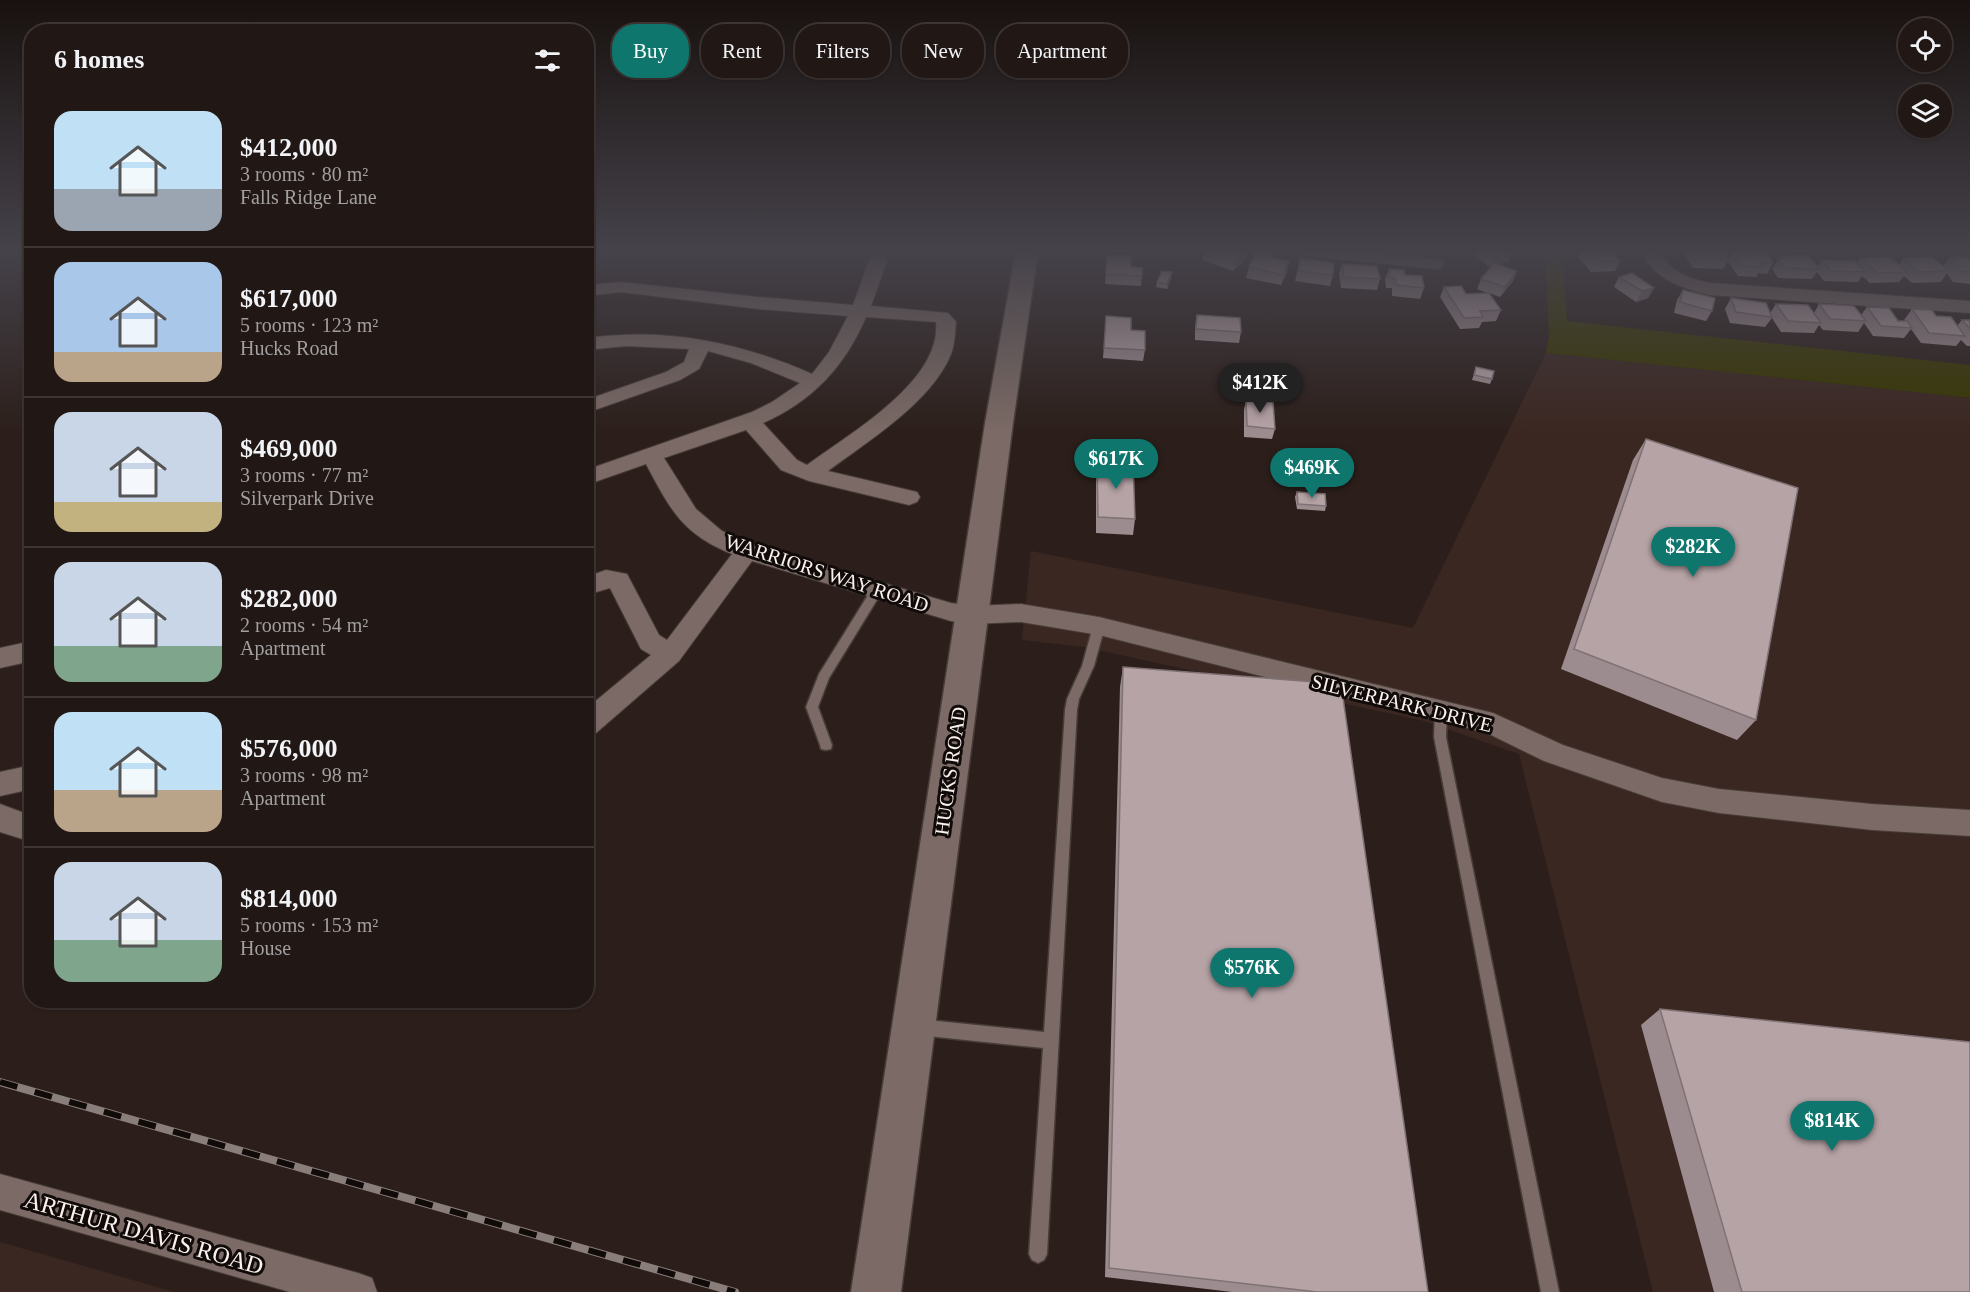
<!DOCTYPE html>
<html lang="en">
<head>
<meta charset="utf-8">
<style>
	:root { --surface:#211714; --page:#29201d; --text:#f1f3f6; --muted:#a29fa0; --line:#3e3634; --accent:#0f766e }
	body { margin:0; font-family:"Times New Roman",serif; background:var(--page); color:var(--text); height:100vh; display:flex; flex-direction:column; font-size:22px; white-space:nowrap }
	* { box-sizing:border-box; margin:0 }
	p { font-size:20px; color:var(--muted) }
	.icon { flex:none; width:33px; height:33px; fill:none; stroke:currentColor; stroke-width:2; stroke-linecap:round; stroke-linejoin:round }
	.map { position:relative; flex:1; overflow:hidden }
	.drawer { position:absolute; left:24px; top:24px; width:570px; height:984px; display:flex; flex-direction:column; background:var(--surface); border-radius:24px; box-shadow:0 2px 4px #0004,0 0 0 2px var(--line) }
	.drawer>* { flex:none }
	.banner { position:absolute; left:612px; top:24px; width:570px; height:54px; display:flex; gap:12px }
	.tools { position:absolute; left:1898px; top:18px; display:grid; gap:12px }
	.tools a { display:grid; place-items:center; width:54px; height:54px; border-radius:50%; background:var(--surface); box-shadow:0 2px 4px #0004,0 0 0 2px var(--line); font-size:30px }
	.price { position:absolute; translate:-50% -51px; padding:0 14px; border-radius:21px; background:var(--accent); color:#fff; font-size:20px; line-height:39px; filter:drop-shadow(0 2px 3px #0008) }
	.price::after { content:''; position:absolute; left:50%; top:36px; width:18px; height:14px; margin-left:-9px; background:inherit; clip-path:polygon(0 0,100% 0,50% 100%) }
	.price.on { background:#222; color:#fff }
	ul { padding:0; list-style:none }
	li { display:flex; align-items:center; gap:18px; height:150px; padding:0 30px }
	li+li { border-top:2px solid var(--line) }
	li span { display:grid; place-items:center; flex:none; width:168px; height:120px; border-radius:18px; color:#555 }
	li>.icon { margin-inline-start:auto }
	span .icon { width:72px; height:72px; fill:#fffc; stroke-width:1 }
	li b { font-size:26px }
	h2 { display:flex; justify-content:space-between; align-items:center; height:72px; padding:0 30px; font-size:26px }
	.tag { padding:0 21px; border-radius:24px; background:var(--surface); box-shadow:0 2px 4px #0004,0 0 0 2px var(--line); font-size:21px; line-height:54px }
	.tag.on { background:var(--accent); color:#fff }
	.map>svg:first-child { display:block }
	.built { fill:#3b2721 }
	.green { fill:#383700 }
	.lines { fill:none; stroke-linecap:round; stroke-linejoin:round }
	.service-casing { stroke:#473c38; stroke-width:3 }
	.minor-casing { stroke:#473c38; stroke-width:2 }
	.secondary-casing { stroke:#473c38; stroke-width:3 }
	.service { fill:#7b6a65; fill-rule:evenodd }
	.minor { fill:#7b6a65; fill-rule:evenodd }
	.secondary { fill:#7b6a65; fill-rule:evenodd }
	.rail-casing { stroke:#8a7e7b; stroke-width:8 }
	.rail { stroke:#100b09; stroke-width:6; stroke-dasharray:18; stroke-linecap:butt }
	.wall { fill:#9d8c8f }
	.shaded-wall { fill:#7f7274 }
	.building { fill:#b6a3a6; stroke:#7f7274; stroke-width:1.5 }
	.labels { text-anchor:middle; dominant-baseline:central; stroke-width:6; stroke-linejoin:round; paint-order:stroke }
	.street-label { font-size:20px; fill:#faf0ed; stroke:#100b09 }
	.near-street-label { font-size:24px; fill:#faf0ed; stroke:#100b09 }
</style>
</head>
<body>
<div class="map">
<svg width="1970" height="1292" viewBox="0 0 1970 1292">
	<rect width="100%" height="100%" fill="#2c1f1b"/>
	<g class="built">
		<polygon points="1546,353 1970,398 1970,1292 1653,1292 1519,754 1424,721 1084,647 1022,640 1031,551 1413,628"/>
		<polygon points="0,1242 174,1292 0,1292"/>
	</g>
	<g class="green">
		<polygon points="1545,251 1562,251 1567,321 1970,365 1970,398 1546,353 1549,337"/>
		<polygon points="1859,251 1956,251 1970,252 1970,259"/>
	</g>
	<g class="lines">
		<defs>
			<g id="service">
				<polygon points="877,586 883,590 829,678 818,707 832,745 831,749 826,750 821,749 820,745 806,707 819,674 873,587"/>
				<polygon points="1099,622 1105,626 1094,666 1079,699 1077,710 1047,1254 1044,1260 1038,1263 1032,1260 1029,1254 1043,1048 918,1035 912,1032 910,1027 912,1022 918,1019 1044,1032 1065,710 1067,699 1082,666 1093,626"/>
				<polygon points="1441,706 1445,707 1447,711 1446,737 1559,1292 1541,1292 1434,737 1435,711 1437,707"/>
			</g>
			<g id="minor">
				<polygon points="1298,251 1356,251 1435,259 1441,260 1444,264 1441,268 1435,269 1307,256 1301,255"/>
				<path d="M1641 251H1659C1669 271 1689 279 1710 283L1970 301V313L1710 295C1681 288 1655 280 1641 251Z"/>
				<path d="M878 256 884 257 887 261 871 306 948 313 956 322C955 332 955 344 951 354 932 402 868 441 828 471L917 492 920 497 917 502 909 505 809 481 781 470 746 430 664 458 696 509 722 531 755 545 951 603 972 606 1021 604 1099 617 1493 713 1563 745 1662 778 1719 789 1872 804 1970 810V836L1872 830 1719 813 1662 802 1544 761 1487 733 1099 635 1021 622 972 624 951 621 752 561 679 661 596 733 586 736V709L651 655 641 649 610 588 586 595V577L606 570 627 574 659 635 667 640 732 554C682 534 670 509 646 464L586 485V470L752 412 772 402 800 383 751 363 708 351 699 369 680 380 586 413V400L666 372 684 362 689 349 626 346 586 350V338C666 327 739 342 812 374L829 352 848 316 758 309 621 292 586 296V285L621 282 758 297 853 305 869 261 872 257ZM866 317 936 322C942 381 849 434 807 465L797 460 763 423C813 401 845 366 866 317Z"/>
				<polygon points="32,641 32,661 0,668 0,648"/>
				<polygon points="32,765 32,789 0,796 0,772"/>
				<polygon points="0,804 32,816 32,842 0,832"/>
				<polygon points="0,1174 358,1273 372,1278 377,1292 290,1292 0,1210"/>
			</g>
			<polygon id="secondary" points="1016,251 1038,251 1013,423 901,1292 851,1292 985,423"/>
		</defs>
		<use href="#service" class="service-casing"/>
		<use href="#minor" class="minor-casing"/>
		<use href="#secondary" class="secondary-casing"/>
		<use href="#service" class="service"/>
		<use href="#minor" class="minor"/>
		<use href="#secondary" class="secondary"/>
		<defs>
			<polyline id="rail" points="0,1082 735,1292"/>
		</defs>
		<use href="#rail" class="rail-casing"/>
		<use href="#rail" class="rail"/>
	</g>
	<g class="wall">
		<polygon points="1204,251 1247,251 1246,259 1233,271 1202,260"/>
		<polygon points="1470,251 1511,251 1513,252 1508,262 1498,264 1517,271 1513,281 1500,297 1489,293 1501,310 1496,321 1482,322 1479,328 1460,329 1440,297 1444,287 1466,294 1488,293 1477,289 1481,279 1492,266 1488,266"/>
		<polygon points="1581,251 1612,251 1620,261 1615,271 1591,272 1578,257"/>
		<polygon points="1688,251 1724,251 1729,258 1733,251 1773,263 1767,274 1758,273 1756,277 1738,276 1728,261 1723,269 1693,268 1685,255"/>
		<polygon points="1107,255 1131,267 1142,276 1141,286 1105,284"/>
		<polygon points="1782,255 1817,267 1822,260 1857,263 1861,258 1899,265 1903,258 1943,266 1951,256 1970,258 1970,284 1953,282 1947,273 1941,282 1912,283 1904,276 1899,282 1870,283 1862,276 1858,282 1824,281 1817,272 1812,279 1778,278 1772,269"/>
		<polygon points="1272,258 1287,272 1281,285 1246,278 1249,267"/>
		<polygon points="1300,258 1333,275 1330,286 1295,281"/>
		<polygon points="1342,264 1380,279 1377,290 1341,288 1339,274"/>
		<polygon points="1389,269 1405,275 1424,288 1420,299 1392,296 1392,288 1386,288 1385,279"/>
		<polygon points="1619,277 1654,288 1648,298 1636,302 1614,287"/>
		<polygon points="1171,278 1167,289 1156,287 1157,282"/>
		<polygon points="1683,290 1712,311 1706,321 1674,313 1677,300"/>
		<polygon points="1731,298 1770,313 1776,304 1814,313 1819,304 1861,315 1867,307 1898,321 1905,321 1904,320 1912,309 1936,316 1957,326 1962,320 1970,320 1970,346 1967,346 1961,340 1956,346 1921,343 1911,329 1904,338 1873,336 1864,323 1858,332 1823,330 1819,325 1814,333 1781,332 1772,318 1765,327 1730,323 1725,309"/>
		<polygon points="1197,315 1241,332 1239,343 1195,340 1195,326"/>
		<polygon points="1106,316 1131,330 1145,350 1143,361 1103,358"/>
		<polygon points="1476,367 1492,379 1490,384 1472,380"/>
		<polygon points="1246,400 1275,429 1272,439 1244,437 1244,410"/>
		<polygon points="1646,439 1756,720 1737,740 1561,669 1633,460"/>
		<polygon points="1097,462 1135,519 1133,535 1096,533 1096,478"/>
		<polygon points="1297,492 1326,506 1325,511 1297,509 1295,497"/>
		<polygon points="1123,667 1428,1292 1232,1292 1105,1277 1120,687"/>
		<polygon points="1660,1009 1970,1292 1714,1292 1641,1025"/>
	</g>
	<g class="shaded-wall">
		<polygon points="1246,251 1247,251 1246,259 1233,271 1235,260"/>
		<polygon points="1513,252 1508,262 1488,266 1492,256"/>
		<polygon points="1289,261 1287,272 1281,285 1283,275"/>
		<polygon points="1517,271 1513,281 1500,297 1505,287"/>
		<polygon points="1172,272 1171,278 1167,289 1167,284"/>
		<polygon points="1654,288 1648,298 1636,302 1642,291"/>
	</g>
	<g class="building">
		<polygon points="1208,251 1246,251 1235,260"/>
		<polygon points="1256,251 1273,251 1270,257 1289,261 1283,275 1249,267"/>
		<polygon points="1486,251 1511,251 1513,252 1492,256"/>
		<polygon points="1587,251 1612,251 1620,261 1596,262"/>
		<polygon points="1694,251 1724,251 1729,258 1698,257"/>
		<polygon points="1734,251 1766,252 1773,263 1759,262 1762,267 1744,266"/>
		<polygon points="1107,255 1131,256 1131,267 1142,268 1142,276 1106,274"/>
		<polygon points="1782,255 1809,256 1819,269 1785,268 1778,259 1785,259"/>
		<polygon points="1951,256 1970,258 1970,272 1961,271"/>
		<polygon points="1890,257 1907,272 1878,273 1861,258"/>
		<polygon points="1932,257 1949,271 1919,272 1903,258"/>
		<polygon points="1300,258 1334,263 1333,275 1298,271"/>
		<polygon points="1822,260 1855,261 1865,272 1831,271"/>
		<polygon points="1494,263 1517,271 1505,287 1481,279"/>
		<polygon points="1342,264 1377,266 1380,279 1344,277"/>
		<polygon points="1389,269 1404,270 1405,275 1422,276 1424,288 1396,285 1395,278 1389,277"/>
		<polygon points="1162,271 1172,272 1167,284 1157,282"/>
		<polygon points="1632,273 1654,288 1642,291 1619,277"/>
		<polygon points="1461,286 1466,294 1489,293 1501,310 1480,311 1483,317 1464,318 1444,287"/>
		<polygon points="1683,290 1715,298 1712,311 1680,302"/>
		<polygon points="1731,298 1766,303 1772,317 1736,312"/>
		<polygon points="1776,304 1808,305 1821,323 1788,321"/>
		<polygon points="1819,304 1854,306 1866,321 1830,319"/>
		<polygon points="1867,307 1889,308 1898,321 1907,321 1912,328 1881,326"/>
		<polygon points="1912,309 1932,310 1936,316 1951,317 1965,336 1929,333"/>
		<polygon points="1197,315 1240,318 1241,332 1196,329"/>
		<polygon points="1106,316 1131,318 1131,330 1145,331 1145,350 1104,348"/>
		<polygon points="1962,320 1970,320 1970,329"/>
		<polygon points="1476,367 1494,371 1492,379 1474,375"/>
		<polygon points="1246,400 1273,402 1275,429 1247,426"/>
		<polygon points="1646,439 1798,488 1756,720 1574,649"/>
		<polygon points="1097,462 1133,463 1135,519 1098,517"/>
		<polygon points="1297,492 1325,494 1326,506 1298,504"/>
		<polygon points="1123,667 1341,684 1428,1292 1317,1292 1109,1268"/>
		<polygon points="1660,1009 1970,1042 1970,1292 1742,1292"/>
	</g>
	<linearGradient id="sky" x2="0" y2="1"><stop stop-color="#18110f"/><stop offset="0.58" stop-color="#45424a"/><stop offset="1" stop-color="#45424a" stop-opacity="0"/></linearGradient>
	<rect width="1970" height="432" fill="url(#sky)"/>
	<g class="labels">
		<g class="street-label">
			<text transform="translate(827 573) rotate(18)">WARRIORS WAY ROAD</text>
			<text transform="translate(1402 703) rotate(14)">SILVERPARK DRIVE</text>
			<text transform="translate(950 771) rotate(-82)">HUCKS ROAD</text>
		</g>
		<g class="near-street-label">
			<text transform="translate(144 1233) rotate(16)">ARTHUR DAVIS ROAD</text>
		</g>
	</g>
</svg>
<div class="tools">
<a><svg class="icon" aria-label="locate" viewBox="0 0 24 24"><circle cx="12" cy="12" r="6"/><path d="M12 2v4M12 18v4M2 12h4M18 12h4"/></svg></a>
<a><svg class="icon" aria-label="layers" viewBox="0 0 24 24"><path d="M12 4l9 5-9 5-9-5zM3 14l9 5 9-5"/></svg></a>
</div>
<b class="price on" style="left:1260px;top:414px">$412K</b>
<b class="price" style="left:1116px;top:490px">$617K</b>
<b class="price" style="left:1312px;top:499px">$469K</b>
<b class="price" style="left:1693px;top:578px">$282K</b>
<b class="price" style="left:1252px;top:999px">$576K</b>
<b class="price" style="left:1832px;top:1152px">$814K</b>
<div class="banner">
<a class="tag on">Buy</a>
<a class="tag">Rent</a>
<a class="tag">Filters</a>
<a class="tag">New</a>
<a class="tag">Apartment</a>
</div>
<section class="drawer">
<h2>6 homes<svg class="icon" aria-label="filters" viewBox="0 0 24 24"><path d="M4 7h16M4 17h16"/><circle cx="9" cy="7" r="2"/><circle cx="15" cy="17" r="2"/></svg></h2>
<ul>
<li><span style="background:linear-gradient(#bfe0f5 65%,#9aa5b1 0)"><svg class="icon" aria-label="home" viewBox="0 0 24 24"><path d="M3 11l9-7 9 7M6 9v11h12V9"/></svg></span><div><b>$412,000</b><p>3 rooms · 80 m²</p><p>Falls Ridge Lane</p></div></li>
<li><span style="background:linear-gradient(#a9c7e8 75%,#b9a48a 0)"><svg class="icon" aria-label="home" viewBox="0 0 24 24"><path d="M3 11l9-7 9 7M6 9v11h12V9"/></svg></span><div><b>$617,000</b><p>5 rooms · 123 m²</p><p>Hucks Road</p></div></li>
<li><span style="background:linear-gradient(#c9d6e8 75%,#c2b280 0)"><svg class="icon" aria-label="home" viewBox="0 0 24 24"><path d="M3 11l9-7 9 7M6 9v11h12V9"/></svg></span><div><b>$469,000</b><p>3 rooms · 77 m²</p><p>Silverpark Drive</p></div></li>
<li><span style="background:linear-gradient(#c9d6e8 70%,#7fa58c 0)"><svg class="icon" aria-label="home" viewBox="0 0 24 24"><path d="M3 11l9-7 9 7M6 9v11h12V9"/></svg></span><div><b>$282,000</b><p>2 rooms · 54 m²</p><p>Apartment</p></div></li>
<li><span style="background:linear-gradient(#bfe0f5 65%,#b9a48a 0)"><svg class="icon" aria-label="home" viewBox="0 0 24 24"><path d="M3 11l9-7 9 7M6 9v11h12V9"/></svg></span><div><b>$576,000</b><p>3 rooms · 98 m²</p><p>Apartment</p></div></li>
<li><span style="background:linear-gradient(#c9d6e8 65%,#7fa58c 0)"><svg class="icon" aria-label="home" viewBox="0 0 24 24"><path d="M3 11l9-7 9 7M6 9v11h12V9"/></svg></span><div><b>$814,000</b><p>5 rooms · 153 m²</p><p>House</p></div></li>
</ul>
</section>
</div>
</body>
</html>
